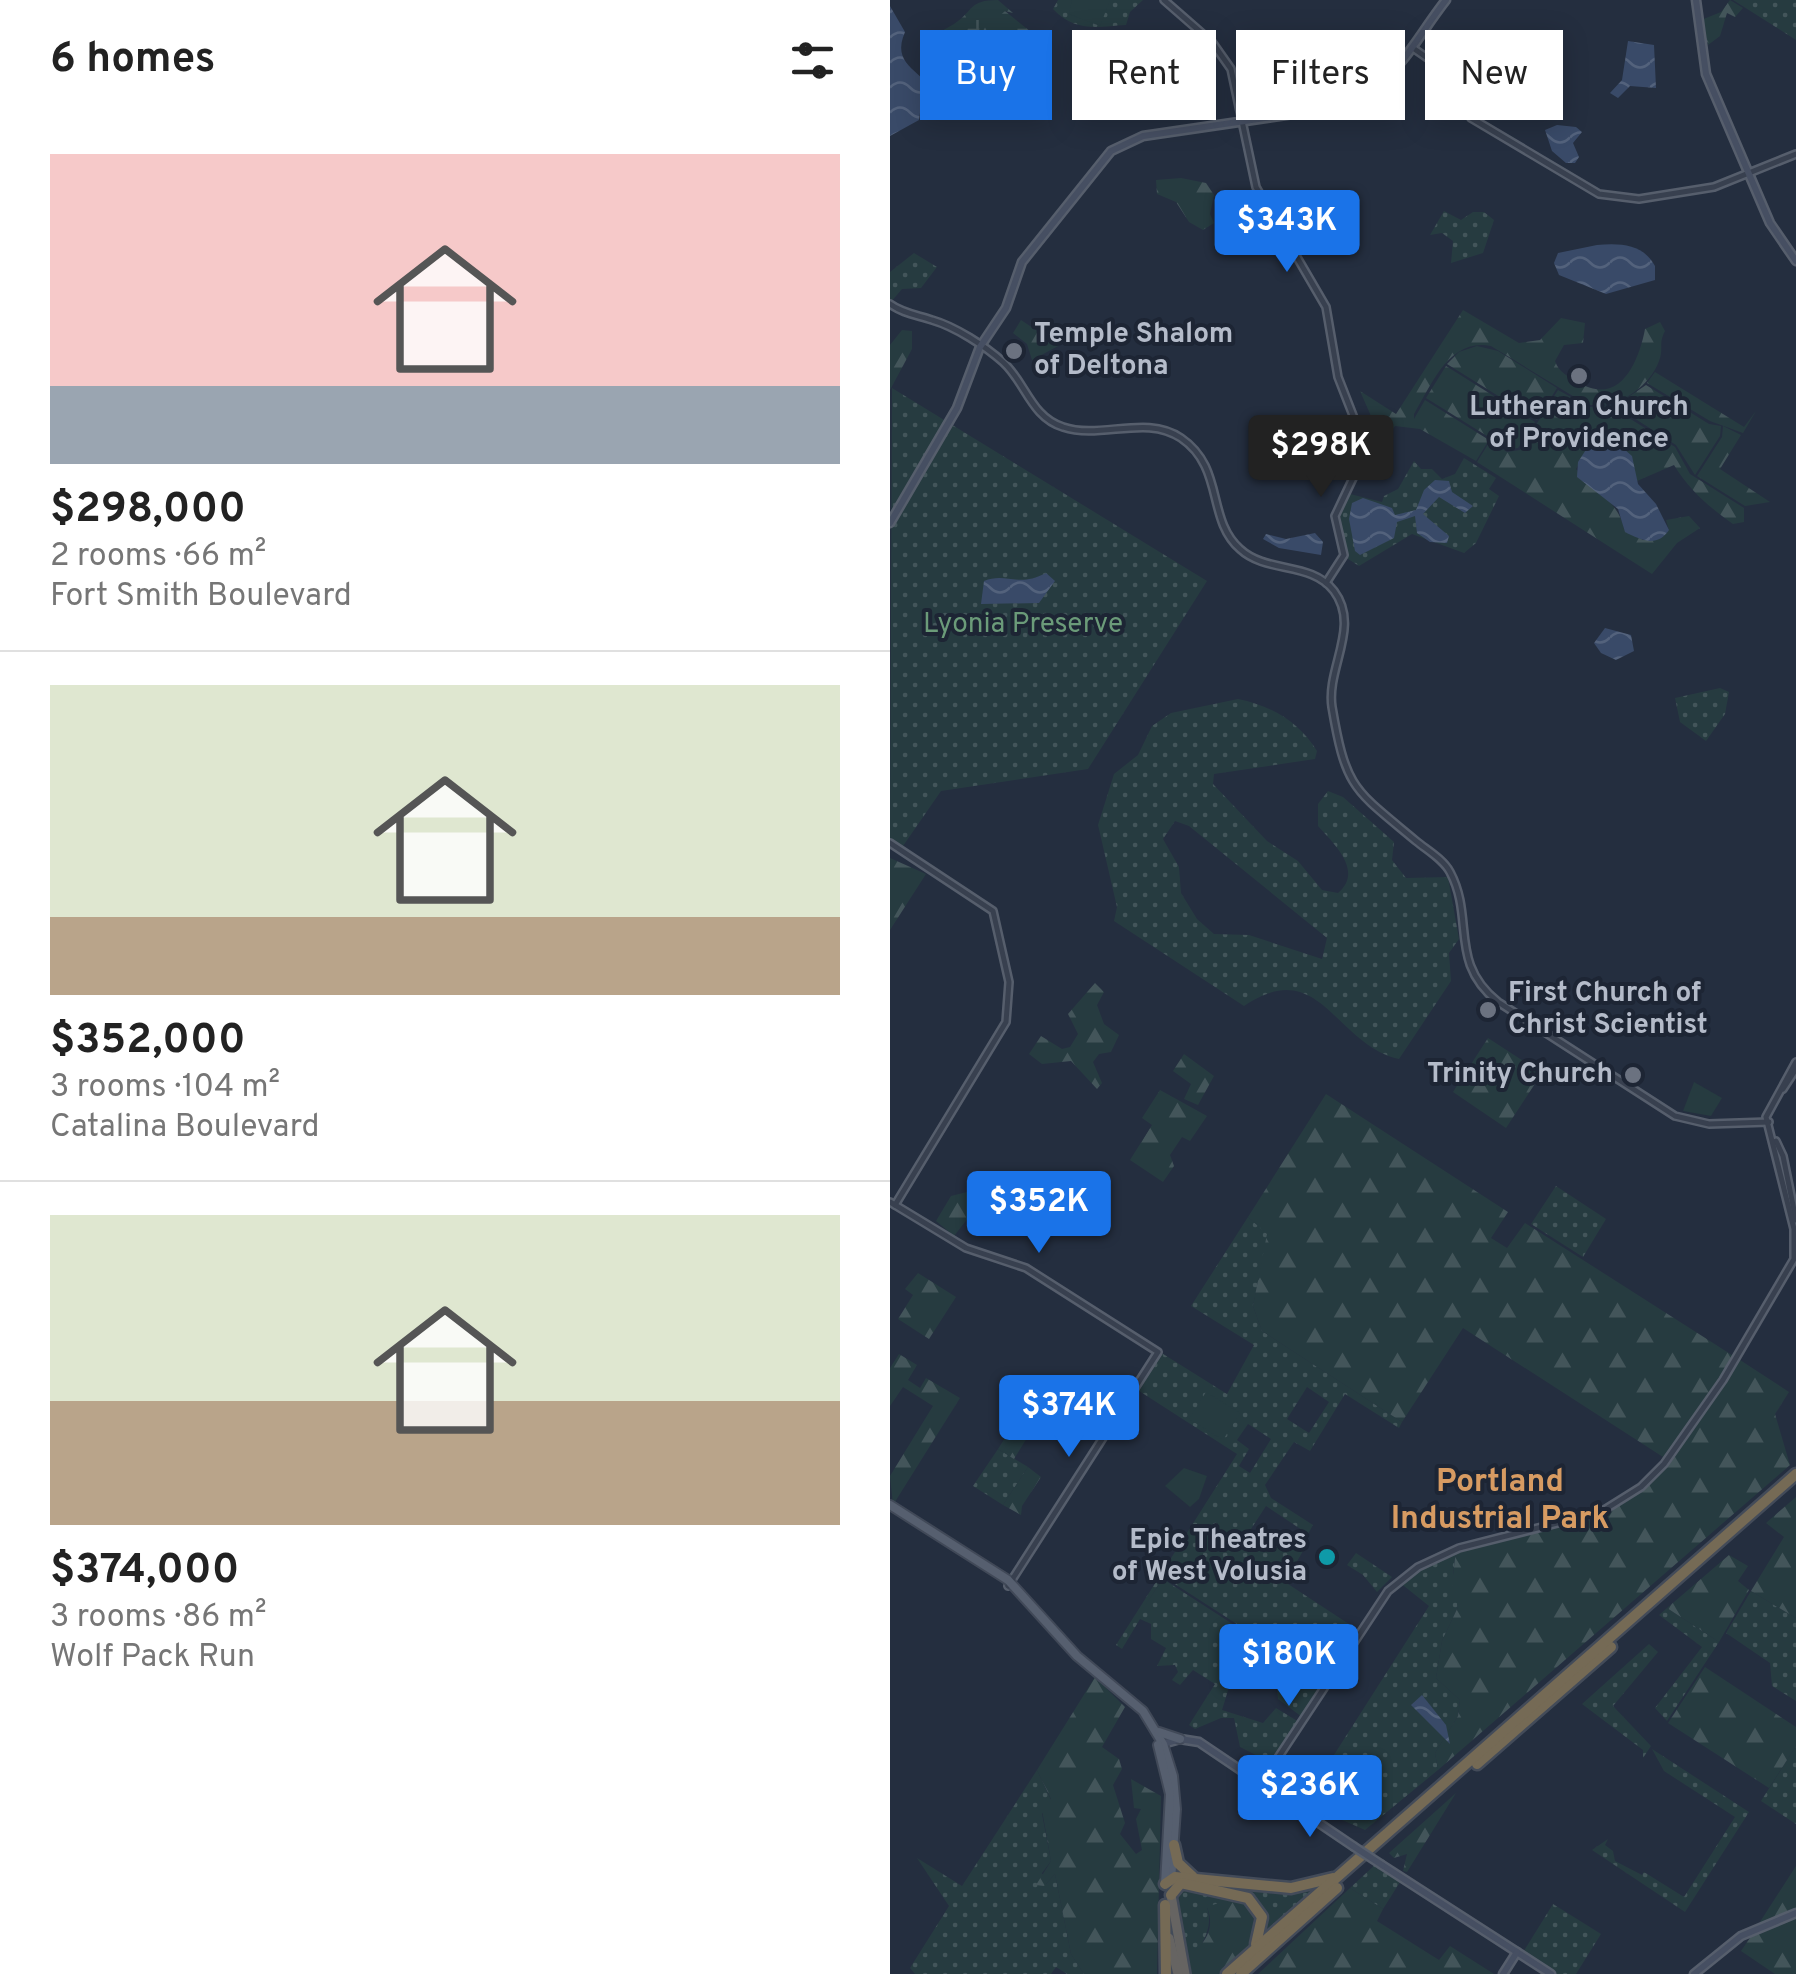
<!DOCTYPE html>
<html lang="en">
<head>
<meta charset="utf-8">
<style>
	:root { --surface:#fff; --page:#f2f2f2; --text:#222; --muted:#767676; --line:#e0e0e0; --accent:#1a73e8 }
	body { margin:0; font-family:Overpass,sans-serif; background:var(--page); color:var(--text); height:100vh; display:flex; flex-direction:column; font-size:38px; white-space:nowrap }
	* { box-sizing:border-box; margin:0 }
	p { font-size:32px; color:var(--muted) }
	.icon { flex:none; width:55px; height:55px; fill:none; stroke:currentColor; stroke-width:2; stroke-linecap:round; stroke-linejoin:round }
	.map { position:relative; flex:1; overflow:hidden }
	.side { display:flex; flex-direction:column; background:var(--surface); width:890px }
	.side>* { flex:none }
	.guide { position:absolute; left:30px; top:30px; width:725px; height:90px; display:flex; gap:20px }
	.price { position:absolute; translate:-50% -85px; padding:0 22px; border-radius:10px; background:var(--accent); color:#fff; font-size:32px; line-height:65px; filter:drop-shadow(0 2px 5px #0008) }
	.price::after { content:''; position:absolute; left:50%; top:60px; width:30px; height:22px; margin-left:-15px; background:inherit; clip-path:polygon(0 0,100% 0,50% 100%) }
	.price.current { background:#222; color:#fff }
	ul { padding:0; list-style:none }
	li { display:grid; align-content:center; gap:20px; height:530px; padding:0 50px }
	li+li { border-top:2px solid var(--line) }
	li span { display:grid; place-items:center; height:310px; border-radius:0px; color:#555 }
	li>.icon { margin-inline-start:auto }
	span .icon { width:180px; height:180px; fill:#fffc; stroke-width:1 }
	li b { font-size:42px }
	h2 { display:flex; justify-content:space-between; align-items:center; height:120px; padding:0 50px; font-size:42px }
	.tag { padding:0 35px; border-radius:0px; background:var(--surface); box-shadow:0 5px 25px #0003; font-size:35px; line-height:90px }
	.tag.current { background:var(--accent); color:#fff }
	main { display:flex; flex:1; min-height:0 }
	.map>svg:first-child { display:block }
	.green { fill:url(#green-dots); fill-rule:evenodd }
	.forest { fill:url(#forest-firs) }
	.wetland { fill:url(#wetland-marsh) }
	.pitch { fill:#263b40 }
	.water { fill:url(#water-waves) }
	.lines { fill:none; stroke-linecap:round; stroke-linejoin:round }
	.tertiary-casing { stroke:#565e6c; stroke-width:10 }
	.secondary-casing { stroke:#565e6c; stroke-width:11 }
	.primary-casing { stroke:#414958; stroke-width:12 }
	.trunk-casing { stroke:#434b59; stroke-width:14 }
	.motorway-casing { stroke:#434b59; stroke-width:15 }
	.tertiary { stroke:#38404f; stroke-width:5 }
	.secondary { stroke:#464f62; stroke-width:6 }
	.primary { stroke:#565f6f; stroke-width:8 }
	.trunk { stroke:#666462; stroke-width:9 }
	.motorway { stroke:#756a55; stroke-width:10 }
	.secondary-bridge-casing { stroke:#565e6c; stroke-width:11; stroke-linecap:butt }
	.secondary-bridge { stroke:#464f62; stroke-width:6 }
	.worship-dot { fill:#6b7280; stroke:#1d2534; stroke-width:4 }
	.culture-dot { fill:#0f9aa8; stroke:#1d2534; stroke-width:4 }
	.labels { text-anchor:middle; dominant-baseline:central; stroke-width:8; stroke-linejoin:round; paint-order:stroke }
	.poi-label { font-size:28px; font-weight:bold; fill:#b4bbc9; stroke:#1d2534; text-anchor:start }
	.park-label { font-size:28px; fill:#6b9b79; stroke:#1d2534 }
	.quarter-label { font-size:32px; font-weight:bold; fill:#d79b62; stroke:#1d2534 }
</style>
</head>
<body>
<main>
<section class="side">
<h2>6 homes<svg class="icon" aria-label="filters" viewBox="0 0 24 24"><path d="M4 7h16M4 17h16"/><circle cx="9" cy="7" r="2"/><circle cx="15" cy="17" r="2"/></svg></h2>
<ul>
<li><span style="background:linear-gradient(#f6c9c9 75%,#9aa5b1 0)"><svg class="icon" aria-label="home" viewBox="0 0 24 24"><path d="M3 11l9-7 9 7M6 9v11h12V9"/></svg></span><div><b>$298,000</b><p>2 rooms · 66 m²</p><p>Fort Smith Boulevard</p></div></li>
<li><span style="background:linear-gradient(#dfe7d0 75%,#b9a48a 0)"><svg class="icon" aria-label="home" viewBox="0 0 24 24"><path d="M3 11l9-7 9 7M6 9v11h12V9"/></svg></span><div><b>$352,000</b><p>3 rooms · 104 m²</p><p>Catalina Boulevard</p></div></li>
<li><span style="background:linear-gradient(#dfe7d0 60%,#b9a48a 0)"><svg class="icon" aria-label="home" viewBox="0 0 24 24"><path d="M3 11l9-7 9 7M6 9v11h12V9"/></svg></span><div><b>$374,000</b><p>3 rooms · 86 m²</p><p>Wolf Pack Run</p></div></li>
</ul>
</section>
<div class="map">
<svg width="906" height="1974" viewBox="0 0 906 1974">
	<defs>
		<pattern id="green-dots" width="8" height="8" patternUnits="userSpaceOnUse" patternTransform="scale(2.5)"><rect width="8" height="8" fill="#263b40"/><path d="M2 2h.1M6 6h.1" fill="none" stroke="#43555a" stroke-width="1.8" stroke-linecap="round"/></pattern>
		<pattern id="forest-firs" width="22" height="20" patternUnits="userSpaceOnUse" patternTransform="scale(2.5)"><rect width="22" height="20" fill="#263b40"/><path d="M5 1l3.5 6h-7zM16 11l3.5 6h-7z" fill="#43555a"/></pattern>
		<pattern id="wetland-marsh" width="20" height="14" patternUnits="userSpaceOnUse" patternTransform="scale(2.5)"><rect width="20" height="14" fill="#263b40"/><path d="M1 5h8M5 5V1M11 12h8M15 12V8" fill="none" stroke="#43555a"/></pattern>
		<pattern id="water-waves" width="16" height="10" patternUnits="userSpaceOnUse" patternTransform="scale(2.5)"><rect width="16" height="10" fill="#394a68"/><path d="M0 5q4-4 8 0t8 0" fill="none" stroke="#53627c"/></pattern>
	</defs>
	<rect width="100%" height="100%" fill="#242e3f"/>
	<g class="green">
		<path d="M168 0H253L240 12 236 25C206 27 185 32 163 9Z"/>
		<polygon points="843,0 906,0 906,40"/>
		<polygon points="554,211 571,220 583,212 594,212 604,220 593,253 561,263 563,241 552,233 540,235"/>
		<polygon points="24,253 47,267 31,288 12,289 0,303 0,272"/>
		<polygon points="2,388 317,581 198,769 51,791 13,846 0,838"/>
		<polygon points="574,458 606,478 599,489 609,496 586,543 574,553 522,534 469,566 455,557 455,539 446,517 456,493 492,502 494,496 508,489 524,461 531,469 542,469 552,479 565,474"/>
		<polygon points="830,688 839,692 835,714 816,741 790,722 785,698"/>
		<path d="M348 699C382 706 409 722 427 751L425 759 324 774 323 784 377 841 408 861 432 890 448 893C474 871 444 844 428 826V804L438 791 453 797 504 842 502 860 516 878 558 877 569 939 559 953 561 981 509 1059C445 1045 430 954 354 1006L224 921 227 907 208 825 224 774 248 755 262 726 281 713ZM285 821 299 826 437 938 432 959 359 935 324 934 307 919 291 893 289 867 273 839Z"/>
		<polygon points="666,1186 716,1219 693,1257 641,1224"/>
		<path d="M358 1217 378 1234 363 1306 372 1331 512 1422 509 1428 455 1394 420 1451 404 1442 375 1485 381 1498 423 1525 418 1534 376 1506 361 1529 393 1550 400 1544 413 1551 395 1582 468 1630 435 1681 274 1577 251 1611 273 1579 434 1683 412 1717 388 1699 386 1679 343 1674 332 1710 373 1723 386 1708 409 1722 372 1777 359 1768 368 1756 350 1747 344 1718H331L305 1729 299 1725 325 1684 303 1670 290 1685 282 1680 288 1672 285 1665 267 1666 276 1648 261 1639V1624L250 1619 232 1649 226 1645 347 1454 246 1389 270 1352 337 1394 364 1345 301 1306ZM417 1387 439 1402 419 1433 397 1419ZM358 1424 381 1439 360 1473 349 1466 359 1449 347 1440Z"/>
		<polygon points="197,1381 215,1392 188,1435 169,1423"/>
		<polygon points="108,1449 138,1467 113,1505 83,1486"/>
		<polygon points="566,1550 563,1574 568,1607 552,1641 546,1678 570,1700 568,1716 545,1753 548,1770 475,1830 443,1816 452,1802 434,1792 419,1809 412,1805 539,1606 509,1582"/>
		<polygon points="466,1553 502,1577 487,1592 473,1575 457,1565"/>
		<polygon points="861,1591 906,1618 906,1701 882,1686 880,1663 836,1633"/>
		<polygon points="777,1608 829,1642 777,1721 765,1708 812,1647 769,1615"/>
		<polygon points="759,1644 768,1652 723,1706 761,1746 753,1758 753,1750 692,1704"/>
		<polygon points="906,1746 906,1824 871,1801"/>
		<polygon points="762,1749 859,1812 795,1912 702,1850 718,1839 715,1845 723,1851 725,1861 752,1875 754,1872 794,1897 845,1817 774,1771"/>
		<polygon points="147,1770 161,1800 152,1814 161,1861 152,1873 156,1884 165,1874 181,1954 194,1974 177,1974 166,1967 161,1974 25,1974 20,1968 59,1906 27,1858 72,1886"/>
		<polygon points="487,1863 512,1879 493,1909 460,1888"/>
		<polygon points="291,1879 383,1888 438,1882 369,1944 369,1907"/>
		<path d="M287 1885 350 1896 367 1941 333 1974H328L364 1938 317 1907C326 1935 303 1948 302 1974H297Z"/>
		<polygon points="663,1904 711,1934 686,1974 663,1974 632,1954"/>
	</g>
	<g class="forest">
		<path d="M108 0 123 13 115 11 109 37 119 44 100 43C85 60 68 73 45 62L39 45C47 33 53 30 64 24 84 11 78 0 108 0Z"/>
		<polygon points="840,0 853,8 845,17 837,13 830,36 818,45 811,20 831,12"/>
		<polygon points="291,178 316,183 324,195 320,214 324,223 313,230 299,222 286,202 267,194 266,180"/>
		<path d="M573 310 629 343 650 340 671 318 695 323 693 343 674 345 665 361C669 373 678 376 688 382 730 408 749 361 755 329L770 322 775 331C768 344 774 348 769 361 759 388 725 411 696 404L601 346C559 338 542 384 524 414V419L535 400 599 440 586 461 530 429 505 426 495 439 482 436 481 416 470 391 506 414Z"/>
		<polygon points="131,320 158,338 170,332 175,336 170,345 142,360 137,344 123,333"/>
		<polygon points="12,330 22,331 22,349 0,390 0,345"/>
		<polygon points="587,346 608,351 667,388 647,420 557,364 569,352"/>
		<polygon points="556,366 645,422 628,448 618,449 536,398"/>
		<polygon points="765,372 854,427 866,411 853,433 820,421 757,383"/>
		<polygon points="756,385 819,424 831,426 830,436 805,475 786,445 730,409 728,404"/>
		<path d="M668 390 699 407 726 405 731 413 785 447 800 474 854 508V522L843 524C818 506 800 491 784 465L747 481C739 445 734 448 699 445L686 469C702 490 729 501 734 529L753 540 779 530 776 520 799 516 810 528 787 543 762 574 587 462 600 441 617 452 630 450Z"/>
		<polygon points="833,426 851,435 830,469 880,502 855,506 807,476 832,437"/>
		<polygon points="0,858 36,874 0,930"/>
		<polygon points="205,983 214,992 207,1005 214,1024 229,1035 221,1052 209,1054 203,1062 212,1083 207,1089 181,1061 152,1064 139,1054 151,1036 172,1049 180,1047 188,1034 178,1014"/>
		<polygon points="598,1038 652,1073 616,1128 563,1092"/>
		<polygon points="294,1054 324,1076 308,1105 294,1099 301,1084 283,1071"/>
		<polygon points="270,1090 317,1116 300,1141 292,1137 280,1155 284,1166 273,1182 240,1160 262,1125 252,1118"/>
		<polygon points="436,1094 618,1212 601,1238 617,1248 635,1223 845,1357 788,1444 760,1477 773,1457 573,1328 512,1422 372,1331 363,1306 377,1234 358,1217"/>
		<polygon points="81,1191 93,1199 64,1236 46,1221 61,1196"/>
		<polygon points="28,1273 66,1297 39,1339 8,1319 23,1295 15,1289"/>
		<polygon points="9,1354 27,1365 18,1380 30,1388 36,1378 70,1398 3,1505 0,1476 43,1406 13,1387 0,1406 0,1368"/>
		<path d="M850 1360 899 1392 885 1414 900 1465 548 1770 545 1753 568 1716 570 1700 546 1678 552 1641 568 1607 562 1584 566 1550C608 1538 653 1533 695 1519 766 1496 811 1419 850 1360Z"/>
		<polygon points="136,1405 151,1415 124,1459 108,1449"/>
		<polygon points="138,1467 151,1477 132,1506 131,1515 113,1505"/>
		<polygon points="906,1497 906,1618 861,1591 894,1537 876,1523"/>
		<polygon points="839,1555 858,1566 848,1581 859,1590 829,1642 777,1608"/>
		<polygon points="815,1667 906,1727 906,1746 879,1788 778,1723"/>
		<polygon points="205,1677 235,1707 212,1747 229,1759 232,1769 223,1785 235,1823 230,1834 246,1854 252,1850 246,1819 251,1809 244,1808 241,1779 271,1796 267,1974 194,1974 181,1954 165,1874 154,1886 146,1885 161,1861 152,1810 161,1799 147,1770"/>
		<polygon points="566,1793 517,1872 513,1871 517,1854 504,1858 499,1853"/>
		<polygon points="906,1866 906,1912 868,1925"/>
		<polygon points="460,1888 493,1909 487,1921 549,1960 560,1946 604,1974 368,1974"/>
		<path d="M343 1898 365 1910 361 1944 328 1974H302L300 1957C314 1943 326 1930 317 1907Z"/>
		<polygon points="906,1914 906,1974 885,1974 851,1951 866,1929"/>
	</g>
	<g class="wetland">
		<polygon points="91,9 98,15 72,58 65,62 52,58 51,48 76,33 83,14"/>
		<polygon points="115,11 141,32 131,43 119,44 104,29 103,22"/>
	</g>
	<g class="pitch">
		<polygon points="182,0 220,0 210,26 179,14"/>
		<polygon points="804,1082 832,1098 821,1116 793,1111"/>
		<polygon points="316,1392 350,1413 333,1440 299,1419"/>
		<polygon points="294,1468 317,1476 309,1499 300,1507 275,1486"/>
	</g>
	<g class="water">
		<path d="M0 6 15 32C1 64 29 69 43 91L31 105 29 120 0 136Z"/>
		<polygon points="590,39 632,88 603,111 567,52 580,40"/>
		<polygon points="738,41 764,45 766,88 740,86 728,98 720,93 732,80"/>
		<polygon points="667,125 686,127 692,132 683,143 689,157 685,163 676,163 662,151 655,130"/>
		<path d="M707 245C731 243 753 244 765 266V280L716 294 669 275 664 263 668 253Z"/>
		<path d="M712 443 734 449 742 456 748 484 766 504 779 530C767 548 751 540 735 532L728 509 687 477 688 462 699 445Z"/>
		<polygon points="545,480 559,481 562,492 583,506 575,513 549,497 533,514 559,536 557,543 540,542 527,533 525,516 507,522 504,538 470,555 465,551 459,519 462,503 473,498 502,508 505,515 526,510 534,490"/>
		<polygon points="425,533 433,542 431,555 389,548 373,539 376,534 396,539"/>
		<path d="M156 573 165 581 149 603 91 604 94 581C116 572 128 588 156 573Z"/>
		<polygon points="715,628 741,635 744,651 726,660 711,653 704,643"/>
		<polygon points="532,1695 556,1725 560,1744 521,1705"/>
	</g>
	<g class="lines">
		<defs>
			<g id="tertiary">
				<polyline points="274,0 322,42 341,69 366,187 436,307 448,377 466,423 464,476 445,516 454,555 436,583"/>
				<polyline points="523,48 553,69 581,118 709,194 749,199 824,187 906,154"/>
				<path d="M0 304C12 313 27 315 42 320 66 327 95 346 113 362 136 383 141 417 173 427 211 440 256 414 291 438 335 468 316 519 350 549 377 574 421 561 444 591 471 627 436 668 442 707 456 790 464 789 526 841 537 850 553 859 560 872 585 919 558 962 608 1002L785 1116 819 1124 879 1122"/>
				<polyline points="0,843 103,911 119,982 116,1022 5,1205"/>
				<polyline points="893,1089 906,1069"/>
				<polyline points="886,1141 893,1156 906,1220"/>
				<polyline points="0,1202 76,1248 136,1268 268,1352 118,1586"/>
				<polyline points="370,1785 498,1591 528,1567 569,1548 711,1512 751,1487 774,1464 833,1380 904,1259 904,1229 876,1117 906,1062"/>
			</g>
			<g id="secondary">
				<polyline points="806,0 816,74 880,223 906,261"/>
				<path d="M0 523 67 408 90 347 116 308 132 262 221 151 253 136 444 108C507 86 518 49 556 0"/>
				<polyline points="269,1745 290,1739 309,1742 463,1846"/>
				<polyline points="492,1865 661,1974"/>
				<polyline points="613,1974 627,1952"/>
				<polyline points="804,1974 851,1936 906,1913"/>
			</g>
			<g id="primary">
				<polyline points="0,1505 118,1580 187,1656 253,1711 273,1744 283,1776 286,1809 281,1881"/>
				<polyline points="269,1732 290,1739"/>
				<polyline points="268,1745 280,1794 275,1884"/>
			</g>
			<g id="trunk">
				<polyline points="281,1895 295,1974"/>
				<polyline points="279,1938 288,1974"/>
			</g>
			<g id="motorway">
				<polyline points="587,1764 721,1647"/>
				<polyline points="284,1845 288,1863 303,1877"/>
				<polyline points="275,1884 285,1877 401,1888 443,1878"/>
				<polyline points="281,1895 291,1883 358,1898 372,1917 366,1944"/>
				<polyline points="275,1905 276,1974"/>
				<polyline points="337,1974 906,1474"/>
				<polyline points="351,1974 447,1888"/>
			</g>
		</defs>
		<use href="#tertiary" class="tertiary-casing"/>
		<use href="#secondary" class="secondary-casing"/>
		<use href="#primary" class="primary-casing"/>
		<use href="#trunk" class="trunk-casing"/>
		<use href="#motorway" class="motorway-casing"/>
		<use href="#tertiary" class="tertiary"/>
		<use href="#secondary" class="secondary"/>
		<use href="#primary" class="primary"/>
		<use href="#trunk" class="trunk"/>
		<use href="#motorway" class="motorway"/>
		<defs>
			<polyline id="secondary-bridge" points="463,1846 492,1865"/>
		</defs>
		<use href="#secondary-bridge" class="secondary-bridge-casing"/>
		<use href="#secondary-bridge" class="secondary-bridge"/>
	</g>
	<g class="worship-dot">
		<circle cx="124" cy="351" r="10"/>
		<circle cx="689" cy="376" r="10"/>
		<circle cx="598" cy="1010" r="10"/>
		<circle cx="743" cy="1075" r="10"/>
	</g>
	<circle class="culture-dot" cx="437" cy="1557" r="10"/>
	<g class="labels">
		<g class="poi-label">
			<text x="144" y="335">Temple Shalom<tspan x="144" dy="32">of Deltona</tspan></text>
			<text x="689" y="408" text-anchor="middle">Lutheran Church<tspan x="689" dy="32">of Providence</tspan></text>
			<text x="618" y="994">First Church of<tspan x="618" dy="32">Christ Scientist</tspan></text>
			<text x="723" y="1075" text-anchor="end">Trinity Church</text>
			<text x="417" y="1541" text-anchor="end">Epic Theatres<tspan x="417" dy="32">of West Volusia</tspan></text>
		</g>
		<g class="park-label">
			<text x="133" y="625">Lyonia Preserve</text>
		</g>
		<g class="quarter-label">
			<text x="610" y="1483">Portland<tspan x="610" dy="37">Industrial Park</tspan></text>
		</g>
	</g>
</svg>
<b class="price" style="left:397px;top:275px">$343K</b>
<b class="price current" style="left:431px;top:500px">$298K</b>
<b class="price" style="left:149px;top:1256px">$352K</b>
<b class="price" style="left:179px;top:1460px">$374K</b>
<b class="price" style="left:399px;top:1709px">$180K</b>
<b class="price" style="left:420px;top:1840px">$236K</b>
<div class="guide">
<a class="tag current">Buy</a>
<a class="tag">Rent</a>
<a class="tag">Filters</a>
<a class="tag">New</a>
</div>
</div>
</main>
</body>
</html>
